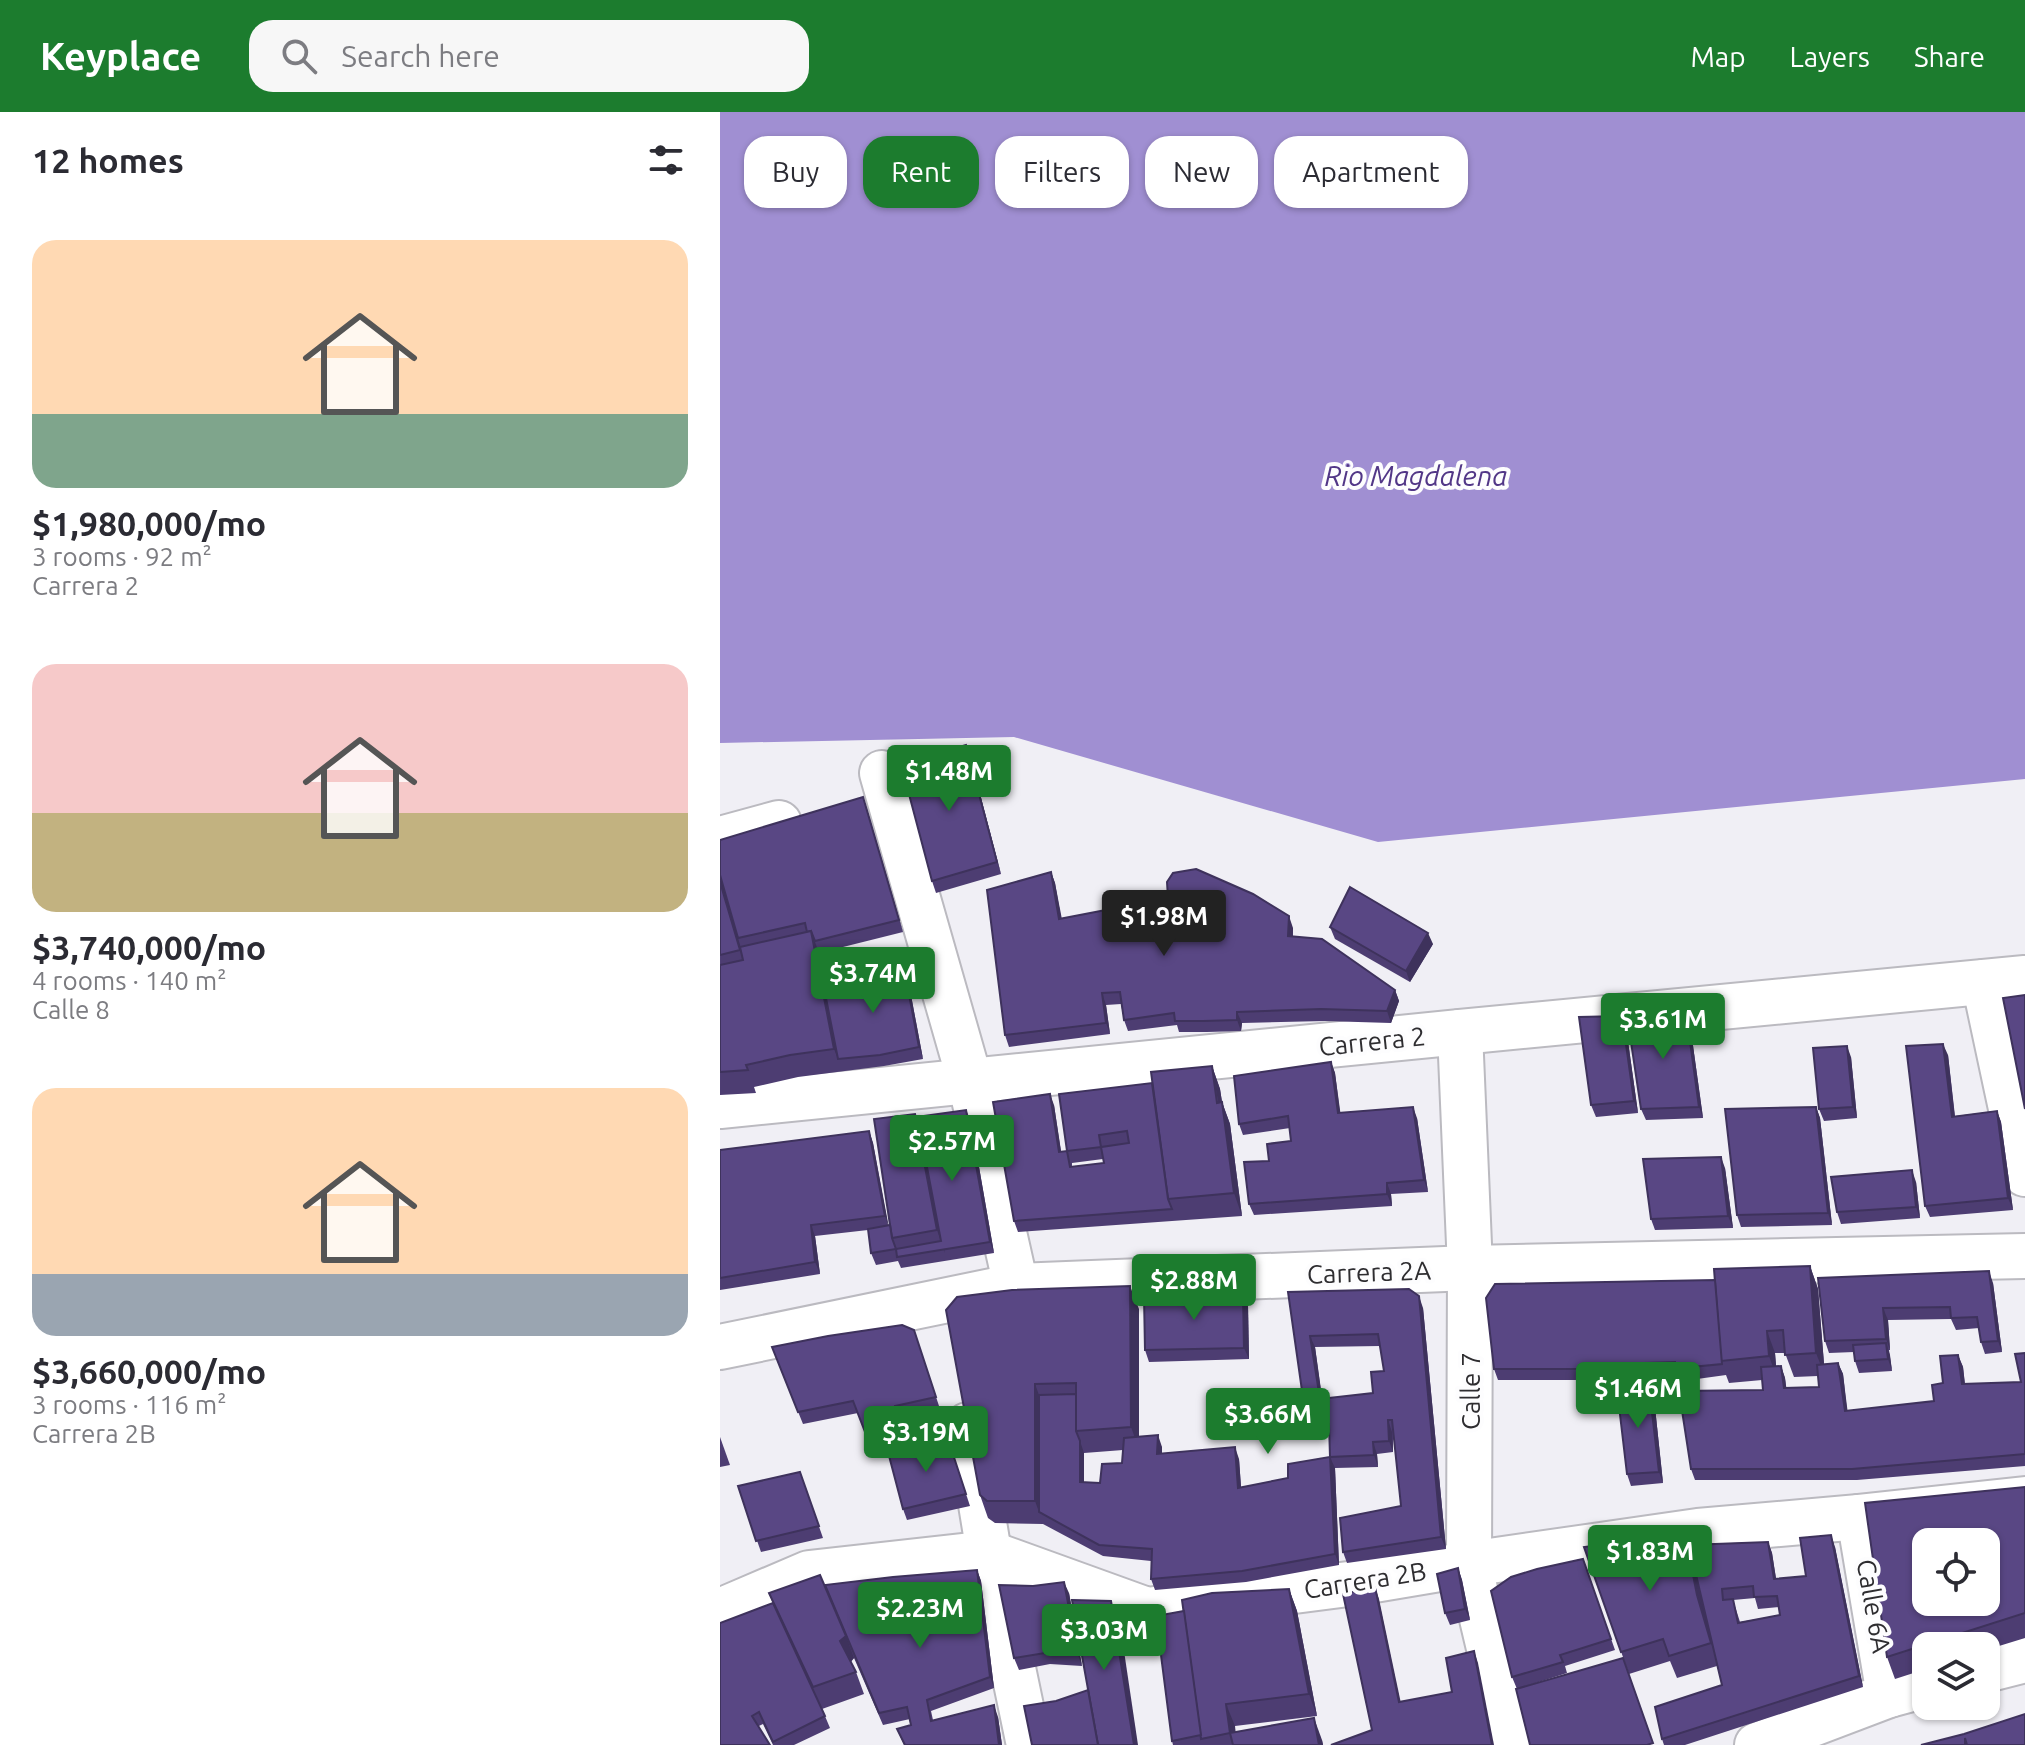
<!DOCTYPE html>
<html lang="en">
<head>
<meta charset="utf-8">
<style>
	:root { --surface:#fff; --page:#f7f7f7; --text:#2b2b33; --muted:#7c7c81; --accent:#1c7c2e }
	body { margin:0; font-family:Ubuntu,sans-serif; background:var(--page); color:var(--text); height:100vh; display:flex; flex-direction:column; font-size:30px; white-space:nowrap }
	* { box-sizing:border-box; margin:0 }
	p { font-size:26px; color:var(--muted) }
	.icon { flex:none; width:44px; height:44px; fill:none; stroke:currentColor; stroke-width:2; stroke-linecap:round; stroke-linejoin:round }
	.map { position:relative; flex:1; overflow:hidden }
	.sheet { display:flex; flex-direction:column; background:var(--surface); width:720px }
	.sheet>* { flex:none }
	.hud { position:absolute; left:24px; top:24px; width:760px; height:72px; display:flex; gap:16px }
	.tools { position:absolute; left:1192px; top:1416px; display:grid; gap:16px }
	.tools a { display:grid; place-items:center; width:88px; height:88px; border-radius:16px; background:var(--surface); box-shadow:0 2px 6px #0004; font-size:40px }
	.price { position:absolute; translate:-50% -68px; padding:0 18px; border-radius:8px; background:var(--accent); color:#fff; font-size:26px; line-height:52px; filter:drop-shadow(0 2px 4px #0008) }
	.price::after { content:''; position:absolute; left:50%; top:48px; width:24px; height:18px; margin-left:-12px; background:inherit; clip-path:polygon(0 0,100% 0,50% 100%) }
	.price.active { background:#222; color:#fff }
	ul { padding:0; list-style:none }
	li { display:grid; align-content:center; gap:16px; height:424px; padding:0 32px }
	li span { display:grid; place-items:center; height:248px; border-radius:24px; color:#555 }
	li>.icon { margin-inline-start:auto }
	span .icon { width:144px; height:144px; fill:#fffc; stroke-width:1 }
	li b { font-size:34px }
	h2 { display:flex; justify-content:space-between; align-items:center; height:96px; padding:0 32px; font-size:34px }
	.tag { padding:0 28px; border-radius:24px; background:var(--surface); box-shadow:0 2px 6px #0004; font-size:28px; line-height:72px }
	.tag.active { background:var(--accent); color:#fff }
	header { display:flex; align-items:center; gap:48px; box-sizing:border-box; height:112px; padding:0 40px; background:var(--accent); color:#fff }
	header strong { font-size:38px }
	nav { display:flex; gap:44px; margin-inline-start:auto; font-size:28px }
	.search { width:560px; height:72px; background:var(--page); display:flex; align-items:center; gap:20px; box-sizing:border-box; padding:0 28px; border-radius:24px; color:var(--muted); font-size:30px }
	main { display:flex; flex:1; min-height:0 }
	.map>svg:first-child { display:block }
	.water { fill:#a08fd2 }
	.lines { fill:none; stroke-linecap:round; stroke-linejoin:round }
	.minor-casing { stroke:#bbbac0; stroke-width:48 }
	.minor { stroke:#fff; stroke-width:44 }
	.wall { fill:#4d3d72; fill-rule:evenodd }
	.shaded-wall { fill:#3e325c }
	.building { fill:#594784; stroke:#3e325c; stroke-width:2; fill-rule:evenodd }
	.labels { text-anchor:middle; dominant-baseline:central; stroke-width:8; stroke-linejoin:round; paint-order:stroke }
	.street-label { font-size:26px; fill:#2e2d30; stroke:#fdfdfe }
	.water-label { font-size:28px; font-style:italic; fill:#523787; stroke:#fdfdfe }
</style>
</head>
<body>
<header>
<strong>Keyplace</strong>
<div class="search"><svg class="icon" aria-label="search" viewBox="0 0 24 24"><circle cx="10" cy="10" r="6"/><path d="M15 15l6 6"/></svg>Search here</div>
<nav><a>Map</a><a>Layers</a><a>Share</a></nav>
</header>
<main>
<section class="sheet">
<h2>12 homes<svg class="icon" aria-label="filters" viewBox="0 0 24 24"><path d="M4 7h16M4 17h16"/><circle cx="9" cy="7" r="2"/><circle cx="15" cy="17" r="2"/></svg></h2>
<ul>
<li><span style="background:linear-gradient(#ffd9b3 70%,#7fa58c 0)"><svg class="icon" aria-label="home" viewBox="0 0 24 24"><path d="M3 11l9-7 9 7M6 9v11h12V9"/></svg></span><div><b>$1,980,000/mo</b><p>3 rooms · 92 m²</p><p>Carrera 2</p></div></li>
<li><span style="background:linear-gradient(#f6c9c9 60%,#c2b280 0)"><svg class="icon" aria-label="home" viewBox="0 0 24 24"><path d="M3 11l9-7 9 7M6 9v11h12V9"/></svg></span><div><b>$3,740,000/mo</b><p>4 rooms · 140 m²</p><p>Calle 8</p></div></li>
<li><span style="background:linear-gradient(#ffd9b3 75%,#9aa5b1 0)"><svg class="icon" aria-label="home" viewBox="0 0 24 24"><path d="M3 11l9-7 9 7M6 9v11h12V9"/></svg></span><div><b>$3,660,000/mo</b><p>3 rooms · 116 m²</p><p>Carrera 2B</p></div></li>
</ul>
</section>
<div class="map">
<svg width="1305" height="1633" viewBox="0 0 1305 1633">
	<rect width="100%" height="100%" fill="#f0eff5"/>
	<polygon class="water" points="0,0 1305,0 1305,667 658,730 294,625 0,631"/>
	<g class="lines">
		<defs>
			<g id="minor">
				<polyline points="162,661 250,969 296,1174"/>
				<polyline points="0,727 59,711"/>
				<polyline points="1264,870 1305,1062"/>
				<polyline points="740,920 750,1156 749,1452 792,1633"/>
				<polyline points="0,994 740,920 1305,866"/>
				<polyline points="0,1235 296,1174 750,1156 1305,1144"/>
				<polyline points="248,1313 269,1441 309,1633"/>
				<polyline points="1139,1405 1169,1583"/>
				<polyline points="0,1499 89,1461 269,1441 427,1498 636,1471 749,1452 978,1419 1139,1405 1305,1387"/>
				<polyline points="1266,1558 1305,1548"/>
				<polyline points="1037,1633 1169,1583 1206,1573"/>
			</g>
		</defs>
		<use href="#minor" class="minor-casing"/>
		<use href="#minor" class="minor"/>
	</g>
	<g class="wall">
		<polygon points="246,633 250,644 281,762 216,781 212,769"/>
		<polygon points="147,697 183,820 99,841 106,876 145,871 187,862 203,947 164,954 78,965 34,975 36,981 0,983 0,728"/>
		<polygon points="331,760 335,771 341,806 573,816 573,825 675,878 679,889 671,911 605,909 522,911 521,919 487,920 459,920 457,913 408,919 404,908 401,892 386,893 390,922 289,935 285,923"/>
		<polygon points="610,815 713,832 690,870 615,827"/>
		<polygon points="966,900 970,912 983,1006 926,1008 921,997"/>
		<polygon points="906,915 918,1001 876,1005 871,993"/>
		<polygon points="1228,943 1235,1004 1277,999 1281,1010 1293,1098 1210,1105 1205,1094"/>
		<polygon points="1131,945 1137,1006 1104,1009 1099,997"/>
		<polygon points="611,950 615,961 620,1001 697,1006 708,1080 671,1082 672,1094 534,1103 529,1092 549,1049 571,1029 570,1016 523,1023 519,1012"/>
		<path d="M492 954 500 977 502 990 510 1012 522 1104 298 1120 294 1109 334 993 341 1040 347 1039 432 971ZM383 1047 384 1051 352 1055V1051Z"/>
		<polygon points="1096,995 1100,1006 1112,1113 1021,1115 1017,1103"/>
		<polygon points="196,1005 251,1009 274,1141 181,1156 178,1149 156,1153 151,1141 148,1118 95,1124 100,1162 0,1178 0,1038 149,1019 153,1031 168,1113 170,1113"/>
		<polygon points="1005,1056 1013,1116 935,1118 931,1107"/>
		<polygon points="1196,1070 1200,1106 1121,1112 1117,1100"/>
		<path d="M1090 1154 1098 1177 1104 1252 1118 1251 1123 1262 1127 1299 1214 1289 1238 1243 1243 1255 1245 1272 1301 1270 1305 1241V1354L1137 1368H975L971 1357 1043 1278 1042 1268 1009 1271 1006 1263 977 1267V1275L961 1277 956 1262 899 1264V1268H778L774 1257 995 1168ZM1055 1241H1065L1074 1265 1098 1264 1099 1275 1066 1276 1065 1266 1061 1254H1056Z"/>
		<polygon points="1098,1166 1273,1171 1282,1240 1265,1242 1261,1230 1259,1216 1236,1218 1231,1207 1168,1208 1170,1238 1169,1238 1172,1259 1139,1261 1135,1249 1134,1240 1109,1241 1105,1229"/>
		<path d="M568 1180 703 1196 726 1437 627 1451 623 1440 681 1394 673 1320V1340L657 1342 658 1355 615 1356 619 1453 526 1470 435 1478 431 1467V1449L383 1444 323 1412 275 1411 268 1406 260 1383 226 1198 419 1197V1324L442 1335V1342L519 1347 521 1376 568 1366 610 1345V1324L591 1325 587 1314ZM660 1234 664 1259 653 1281 602 1287 595 1235ZM403 1338 402 1351 380 1371 364 1370V1341Z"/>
		<polygon points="528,1194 529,1247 429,1250 425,1238"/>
		<polygon points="194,1218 220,1297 179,1305 182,1326 152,1337 138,1301 83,1312 52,1235"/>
		<polygon points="929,1275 934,1286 943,1371 911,1374 907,1362"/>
		<polygon points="0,1325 10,1353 0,1355"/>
		<polygon points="228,1327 250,1394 187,1408 183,1397"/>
		<polygon points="80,1360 103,1426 41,1440 18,1374"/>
		<polygon points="1305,1375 1305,1526 1266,1538 1266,1534 1206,1534 1206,1557 1175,1567 1167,1545"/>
		<path d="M1048 1430 1052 1441 1056 1467 1086 1464 1115 1435 1143 1575 965 1633H944L942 1627 1002 1573 997 1554 957 1566 950 1549 909 1562 864 1435ZM1035 1486 1038 1497 1059 1495 1060 1503 1020 1510 1013 1488Z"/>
		<polygon points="863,1447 895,1538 845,1554 847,1561 797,1577 792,1565"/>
		<polygon points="738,1456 742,1468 750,1508 730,1513 725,1501"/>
		<polygon points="257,1458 261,1469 274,1576 211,1599 213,1608 278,1605 282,1633 184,1633 177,1617 191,1613 190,1607 163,1613 134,1546 131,1550 136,1560 144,1582 102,1597 110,1616 74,1633 53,1633 43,1612 0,1633 53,1492 49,1481 105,1473"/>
		<polygon points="569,1477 577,1499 597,1604 515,1614 515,1620 602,1628 603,1633 453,1633 452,1629"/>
		<polygon points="349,1481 362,1554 330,1552 299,1558 294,1546"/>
	</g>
	<g class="shaded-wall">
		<polygon points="246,633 250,644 281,762 277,750"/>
		<polygon points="143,685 147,697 183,820 179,808"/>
		<polygon points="331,760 335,771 344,818 339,807"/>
		<polygon points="0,761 18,826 31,870 20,838 0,770"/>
		<polygon points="569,804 573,816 572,836 568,824"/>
		<polygon points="91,819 99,841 120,947 118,947 114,937"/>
		<polygon points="708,821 713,832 690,870 686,859"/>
		<polygon points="183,851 187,862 203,947 199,935"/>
		<polygon points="675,878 679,889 671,911 667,899"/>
		<polygon points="382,881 386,893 390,922 386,911"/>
		<polygon points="517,900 522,911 521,919 517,908"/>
		<polygon points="966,900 970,912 983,1006 979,995"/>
		<polygon points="902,904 906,915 918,1001 914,989"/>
		<polygon points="1223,932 1228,943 1236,1016 1232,1005"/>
		<polygon points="1127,934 1131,945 1137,1006 1133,995"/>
		<polygon points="611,950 615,961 622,1013 618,1001"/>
		<polygon points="492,954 500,977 502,990 510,1012 522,1104 514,1081"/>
		<polygon points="330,982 334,993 343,1052 339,1040"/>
		<polygon points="693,995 697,1006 708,1080 704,1068"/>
		<polygon points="1096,995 1100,1006 1112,1113 1108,1101"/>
		<polygon points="246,998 251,1009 274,1141 270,1130"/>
		<polygon points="1277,999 1281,1010 1293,1098 1288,1086"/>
		<polygon points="195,1002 203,1024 225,1141 217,1118"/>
		<polygon points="149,1019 153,1031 169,1116 165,1104"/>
		<polygon points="1001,1045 1005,1056 1013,1116 1008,1104"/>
		<polygon points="1192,1058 1196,1070 1200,1106 1196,1095"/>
		<polygon points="667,1071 671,1082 672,1094 667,1082"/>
		<polygon points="91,1113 95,1124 100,1162 95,1150"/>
		<polygon points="1090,1154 1098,1177 1105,1264 1096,1241"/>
		<polygon points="1269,1159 1273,1171 1282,1240 1278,1229"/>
		<polygon points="410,1174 419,1197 419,1337 411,1315"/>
		<polygon points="523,1182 528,1194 529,1247 524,1236"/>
		<polygon points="699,1184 703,1196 726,1437 721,1425"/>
		<polygon points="1163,1196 1168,1208 1170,1238 1166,1227"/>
		<polygon points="1047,1219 1055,1241 1057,1266 1049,1244"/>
		<polygon points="590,1224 595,1235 604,1299 600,1287"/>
		<polygon points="1166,1231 1170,1243 1172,1259 1168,1247"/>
		<polygon points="1238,1243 1243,1255 1246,1284 1242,1272"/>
		<polygon points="1118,1251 1123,1262 1129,1311 1125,1299"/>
		<polygon points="1061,1254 1065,1266 1068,1288 1064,1276"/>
		<polygon points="972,1255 977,1267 977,1275 973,1264"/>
		<polygon points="315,1272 323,1294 319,1400 315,1389"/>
		<polygon points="929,1275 934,1286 943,1371 939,1360"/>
		<polygon points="175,1294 179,1305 182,1326 178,1314"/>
		<polygon points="668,1308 672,1320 673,1340 669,1329"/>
		<polygon points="438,1323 442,1335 442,1354 437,1342"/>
		<polygon points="360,1329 364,1341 364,1382 360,1370"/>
		<polygon points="653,1330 657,1342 658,1355 654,1343"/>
		<polygon points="515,1335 519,1347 522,1388 518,1376"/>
		<polygon points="610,1345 615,1356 619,1453 615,1442"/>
		<polygon points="965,1422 974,1444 999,1553 991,1531 977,1483"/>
		<polygon points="1111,1423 1115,1435 1143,1575 1139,1564"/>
		<polygon points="1048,1430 1052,1441 1058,1479 1054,1467"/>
		<polygon points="738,1456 742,1468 750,1508 745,1497"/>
		<polygon points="257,1458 261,1469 274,1576 270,1565"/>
		<polygon points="344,1470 349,1481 362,1554 358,1543"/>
		<polygon points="655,1475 659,1487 683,1601 679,1590"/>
		<polygon points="569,1477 577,1499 597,1604 589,1582"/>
		<polygon points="391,1489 400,1512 418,1633 414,1633"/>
		<polygon points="126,1524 134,1546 128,1552 120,1529"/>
		<polygon points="754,1539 758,1551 774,1633 772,1633"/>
		<polygon points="506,1592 515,1614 517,1633 510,1621"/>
		<polygon points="274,1593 278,1605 282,1633 279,1633"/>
		<polygon points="594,1606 602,1628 603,1633 599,1633"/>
	</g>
	<g class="building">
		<polygon points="246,633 277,750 212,769 181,652"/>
		<polygon points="143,685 179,808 95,829 91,819 87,820 85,811 18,826 0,763 0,728"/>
		<polygon points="476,757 533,782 569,804 568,824 602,827 675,878 667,899 601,897 517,900 517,908 483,909 455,909 454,901 404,908 400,880 382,881 386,911 285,923 267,778 331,760 339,807 448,786 447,770 453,761"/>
		<polygon points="0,770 20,838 0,843"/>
		<polygon points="630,775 708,821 686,859 610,815"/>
		<polygon points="91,819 114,937 70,943 26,953 28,958 0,960 0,853 23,848 20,835"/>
		<polygon points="183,851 199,935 160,943 118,947 104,876 145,871 143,858"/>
		<polygon points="1305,883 1305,997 1283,886"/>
		<polygon points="966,900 979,995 921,997 907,903"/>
		<polygon points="902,904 914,989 871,993 859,905"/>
		<polygon points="1223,932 1232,1005 1277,999 1288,1086 1205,1094 1186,934"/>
		<polygon points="1127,934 1133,995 1099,997 1093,936"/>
		<polygon points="611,950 618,1001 693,995 704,1068 667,1071 667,1082 529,1092 524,1050 549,1049 547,1032 571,1029 568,1004 519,1012 514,964"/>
		<polygon points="492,954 497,991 502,990 514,1081 448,1087 431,960"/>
		<path d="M432 971 448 1087 452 1097 294 1109 273 990 330 982 339 1040 347 1039 350 1055 384 1051 381 1035 347 1039 339 982ZM407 1019 409 1031 381 1035 379 1023Z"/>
		<polygon points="1096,995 1108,1101 1017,1103 1005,997"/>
		<polygon points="246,998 270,1130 177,1145 176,1137 221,1129 199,1013 196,1005"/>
		<polygon points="195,1002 217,1118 172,1126 154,1007"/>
		<polygon points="149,1019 165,1104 91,1113 95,1150 0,1166 0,1038"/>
		<polygon points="1001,1045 1008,1104 931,1107 923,1047"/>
		<polygon points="1192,1058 1196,1095 1117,1100 1111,1065"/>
		<polygon points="170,1113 172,1126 176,1137 151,1141 148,1117"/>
		<polygon points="1090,1154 1096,1241 1065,1243 1063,1218 1047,1219 1049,1244 1001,1249 994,1157"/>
		<polygon points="1269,1159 1278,1229 1261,1230 1257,1205 1231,1206 1230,1195 1163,1196 1166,1227 1105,1229 1098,1166"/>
		<polygon points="995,1168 1002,1252 972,1255 973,1264 956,1265 955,1250 895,1252 895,1257 774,1257 766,1186 775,1172"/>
		<polygon points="410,1174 411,1315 356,1319 356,1271 315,1272 315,1389 267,1389 260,1383 226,1198 237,1185 292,1178"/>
		<path d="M689 1177 699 1184 721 1425 623 1440 620 1406 681 1394 672 1308H668L669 1329 653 1330 654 1343 610 1345 615 1442 522 1459 431 1467 432 1437 379 1433 319 1400V1283L356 1282V1319L360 1329V1370L380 1371 382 1352 402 1351 404 1326 438 1323 437 1342 515 1335 518 1376 568 1366V1352L610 1345 609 1312 587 1314 568 1180ZM658 1222 664 1259 651 1260 653 1281 600 1287 590 1224Z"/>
		<polygon points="523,1182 524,1236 425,1238 424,1184"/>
		<polygon points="182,1213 194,1218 216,1285 175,1294 178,1314 147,1325 133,1289 78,1300 52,1235 108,1224"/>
		<polygon points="1166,1231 1168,1247 1135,1249 1133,1233"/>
		<polygon points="1305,1241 1305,1342 1132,1357 971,1357 959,1279 1043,1278 1041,1255 1061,1254 1064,1276 1099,1275 1097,1253 1118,1251 1125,1299 1214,1289 1212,1273 1223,1271 1220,1244 1238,1243 1242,1272 1301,1270 1295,1242"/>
		<polygon points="929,1275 939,1360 907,1362 897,1277"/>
		<polygon points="228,1327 246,1382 183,1397 168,1340"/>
		<polygon points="80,1360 99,1414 36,1429 18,1374"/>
		<path d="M1305 1375V1501L1167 1545 1145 1391ZM1206 1430H1266V1490H1206Z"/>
		<polygon points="965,1422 977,1483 991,1531 949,1544 943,1527 901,1540 864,1435"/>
		<path d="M1111 1423 1139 1564 942 1627 935 1595 1002 1573 969 1433 1048 1430 1054 1467 1086 1464 1080 1426ZM1033 1474 1034 1485 1057 1484 1060 1503 1018 1511 1013 1487 1003 1488 1002 1477Z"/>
		<polygon points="863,1447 891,1527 840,1543 843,1550 792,1565 771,1479 791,1465 817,1457"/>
		<polygon points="738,1456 745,1497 725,1501 717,1462"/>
		<polygon points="257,1458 270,1565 207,1588 211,1609 274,1593 279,1633 185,1633 177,1617 191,1613 187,1595 159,1601 105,1473 173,1465"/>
		<polygon points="100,1463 126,1524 120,1529 136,1560 93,1575 49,1481"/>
		<polygon points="344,1470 358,1543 325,1541 294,1546 279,1473 313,1474"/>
		<polygon points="655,1475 679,1590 732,1580 726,1546 754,1539 772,1633 611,1633 652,1618 623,1482"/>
		<polygon points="569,1477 589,1582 506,1592 510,1621 481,1627 462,1488 492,1481"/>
		<polygon points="352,1488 391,1489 414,1633 378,1633"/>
		<polygon points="53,1491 105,1604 53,1630 39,1600 32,1604 50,1633 0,1633 0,1511"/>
		<polygon points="464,1499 481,1623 452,1629 436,1504"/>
		<polygon points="903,1546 933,1631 927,1633 810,1633 796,1577"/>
		<polygon points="368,1578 378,1633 312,1633 304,1594 336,1589"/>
		<polygon points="1305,1602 1305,1633 1247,1633 1245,1626 1245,1633 1201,1633 1244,1622"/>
		<polygon points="594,1606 599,1633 513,1633 510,1621"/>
	</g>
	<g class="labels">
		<g class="street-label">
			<text transform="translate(652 929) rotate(-6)">Carrera 2</text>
			<text transform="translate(649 1160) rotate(-2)">Carrera 2A</text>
			<text transform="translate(750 1279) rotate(-90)">Calle 7</text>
			<text transform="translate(645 1468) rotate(-9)">Carrera 2B</text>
			<text transform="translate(1154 1494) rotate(80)">Calle 6A</text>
		</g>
		<g class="water-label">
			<text x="696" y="363">Rio Magdalena</text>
		</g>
	</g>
</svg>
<div class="tools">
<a><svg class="icon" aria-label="locate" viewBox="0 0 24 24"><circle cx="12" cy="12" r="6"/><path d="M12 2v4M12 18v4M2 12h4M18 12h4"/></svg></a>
<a><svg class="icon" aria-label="layers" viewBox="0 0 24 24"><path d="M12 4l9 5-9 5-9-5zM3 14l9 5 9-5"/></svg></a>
</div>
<b class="price" style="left:229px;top:701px">$1.48M</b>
<b class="price active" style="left:444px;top:846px">$1.98M</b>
<b class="price" style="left:153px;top:903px">$3.74M</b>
<b class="price" style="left:943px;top:949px">$3.61M</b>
<b class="price" style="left:232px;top:1071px">$2.57M</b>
<b class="price" style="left:474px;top:1210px">$2.88M</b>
<b class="price" style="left:918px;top:1318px">$1.46M</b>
<b class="price" style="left:548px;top:1344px">$3.66M</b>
<b class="price" style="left:206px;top:1362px">$3.19M</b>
<b class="price" style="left:930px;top:1481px">$1.83M</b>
<b class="price" style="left:200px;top:1538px">$2.23M</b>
<b class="price" style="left:384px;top:1560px">$3.03M</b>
<div class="hud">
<a class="tag">Buy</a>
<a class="tag active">Rent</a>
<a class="tag">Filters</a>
<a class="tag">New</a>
<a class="tag">Apartment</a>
</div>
</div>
</main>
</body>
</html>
